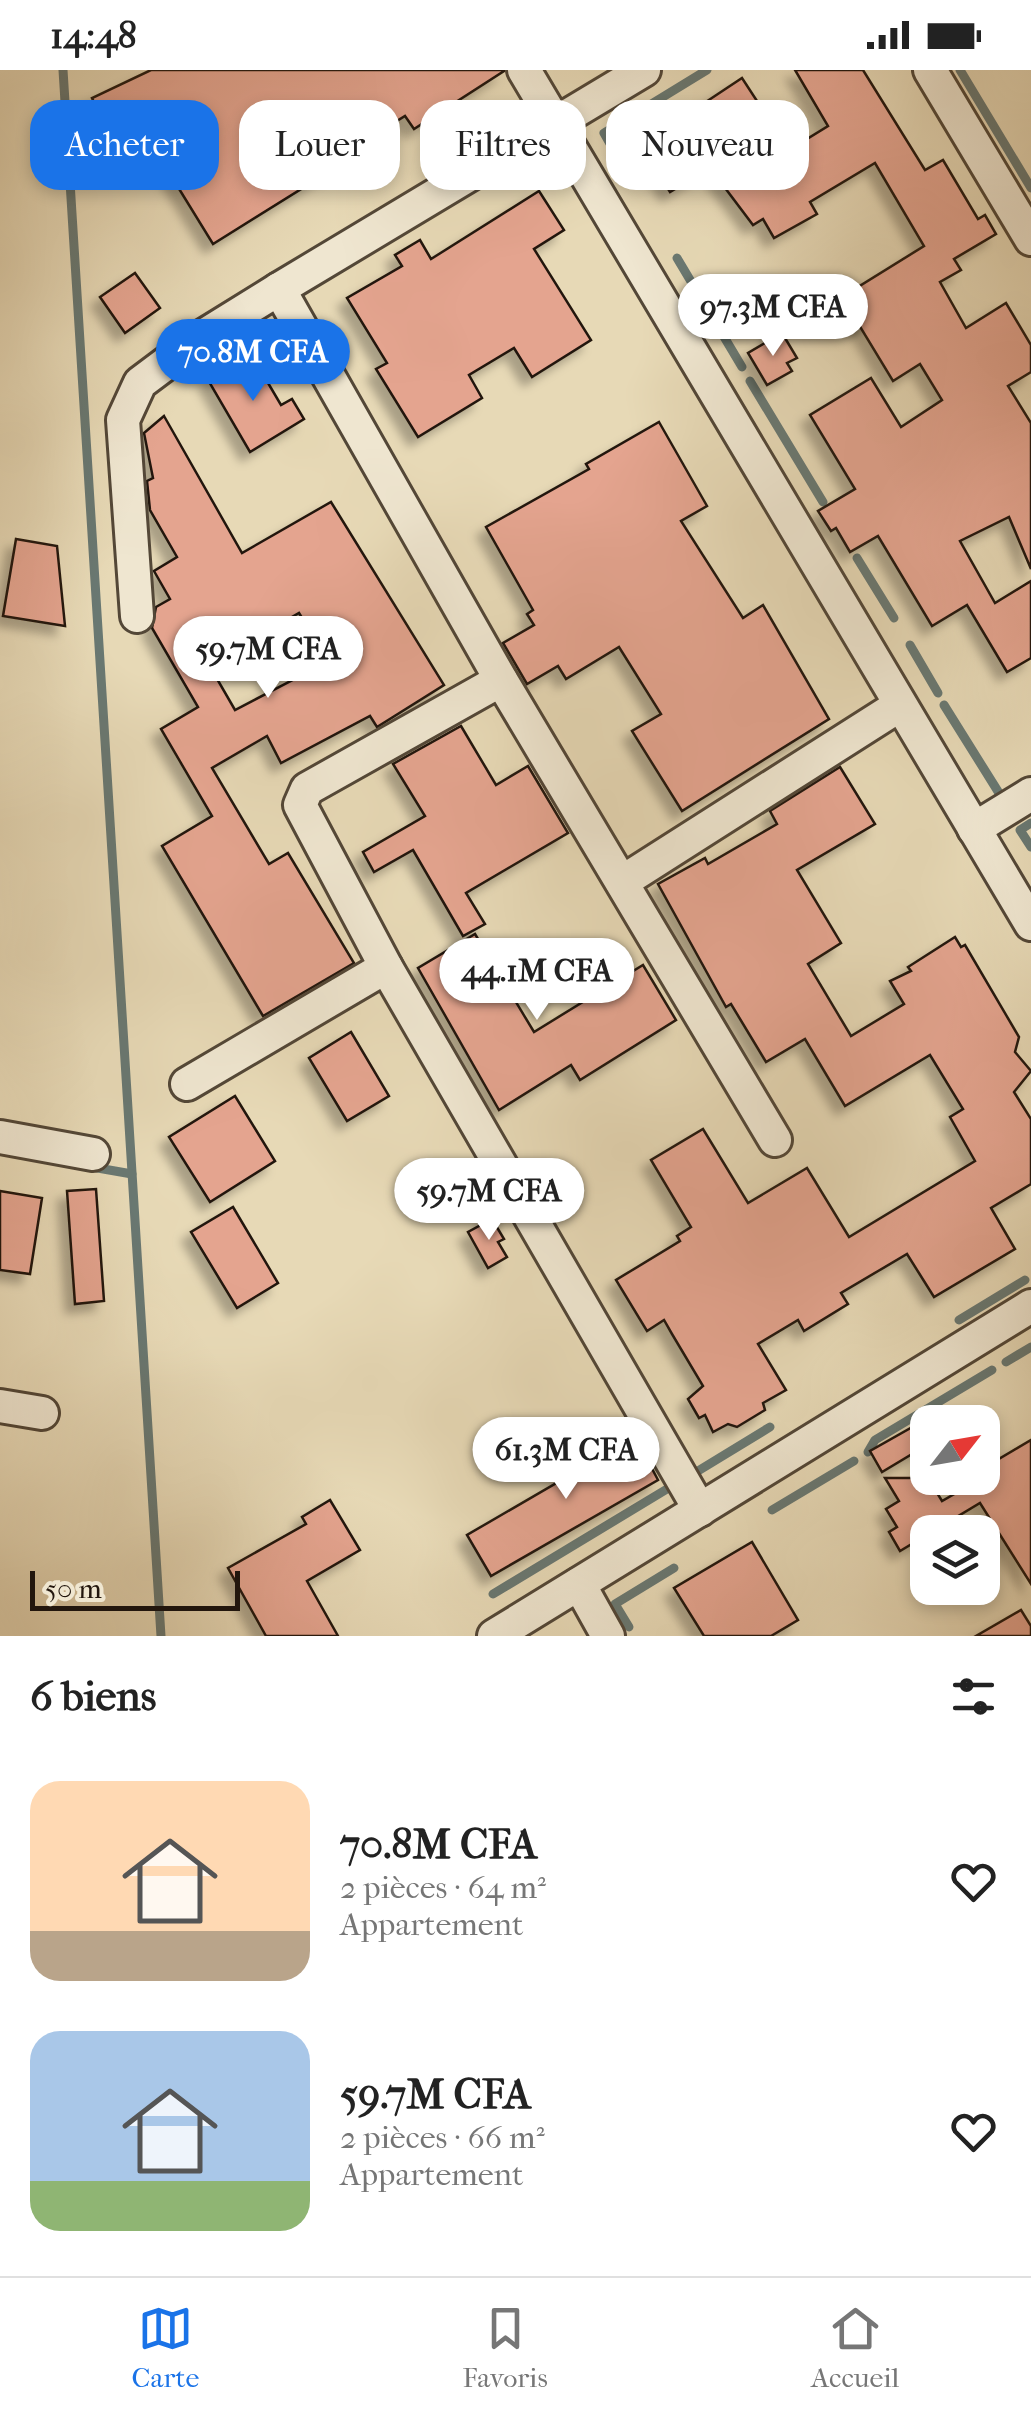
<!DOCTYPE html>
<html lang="fr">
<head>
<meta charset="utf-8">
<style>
	:root { --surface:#fff; --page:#f2f2f2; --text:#222; --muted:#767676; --line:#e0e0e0; --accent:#1a73e8 }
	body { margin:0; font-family:"IM FELL French Canon",serif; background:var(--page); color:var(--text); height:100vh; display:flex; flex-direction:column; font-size:38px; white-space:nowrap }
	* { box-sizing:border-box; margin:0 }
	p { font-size:32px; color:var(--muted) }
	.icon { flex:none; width:55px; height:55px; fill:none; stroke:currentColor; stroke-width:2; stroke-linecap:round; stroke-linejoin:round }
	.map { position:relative; height:1566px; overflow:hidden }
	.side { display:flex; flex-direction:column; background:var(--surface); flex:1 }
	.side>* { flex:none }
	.banner { position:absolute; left:30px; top:30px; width:972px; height:90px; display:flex; gap:20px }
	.needle { width:65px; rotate:59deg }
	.controls { position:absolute; left:910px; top:1335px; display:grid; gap:20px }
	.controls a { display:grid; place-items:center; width:90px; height:90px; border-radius:20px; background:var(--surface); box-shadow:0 5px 15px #0003; font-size:50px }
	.scale { position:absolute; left:30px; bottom:25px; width:210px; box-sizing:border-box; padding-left:10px; border:5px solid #22160d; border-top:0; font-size:28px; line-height:35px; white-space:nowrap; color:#22160d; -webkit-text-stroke:8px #efe6d0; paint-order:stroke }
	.price { position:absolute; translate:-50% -85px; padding:0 22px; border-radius:35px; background:#fff; color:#222; font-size:32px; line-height:65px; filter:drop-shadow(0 2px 5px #0008) }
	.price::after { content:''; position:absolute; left:50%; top:60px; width:30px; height:22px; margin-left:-15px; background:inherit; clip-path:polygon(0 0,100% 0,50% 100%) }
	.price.current { background:var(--accent); color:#fff }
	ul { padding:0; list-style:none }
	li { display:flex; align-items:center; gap:30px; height:250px; padding:0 30px }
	li span { display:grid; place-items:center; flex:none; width:280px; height:200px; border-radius:30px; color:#555 }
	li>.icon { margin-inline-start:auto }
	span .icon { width:120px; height:120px; fill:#fffc; stroke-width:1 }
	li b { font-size:42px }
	h2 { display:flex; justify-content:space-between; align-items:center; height:120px; padding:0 30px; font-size:42px }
	.pill { padding:0 35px; border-radius:30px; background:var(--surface); box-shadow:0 5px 15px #0003; font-size:35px; line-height:90px }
	.pill.current { background:var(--accent); color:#fff }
	.status { display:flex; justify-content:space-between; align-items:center; height:70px; padding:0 50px; background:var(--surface); direction:ltr }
	.status svg { height:28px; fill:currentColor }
	.tabs { display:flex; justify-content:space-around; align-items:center; height:140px; border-top:2px solid var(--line); background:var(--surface); font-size:28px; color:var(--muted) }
	.tabs a { display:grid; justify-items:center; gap:5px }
	.tabs .current { color:var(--accent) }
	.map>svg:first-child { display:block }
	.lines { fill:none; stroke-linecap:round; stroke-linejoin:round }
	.stream { stroke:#697872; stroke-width:9 }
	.building { fill:#e4a48f; stroke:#22160d; stroke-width:2.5; fill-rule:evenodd; filter:url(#shadow) }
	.minor-casing { stroke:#534737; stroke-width:38 }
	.minor { stroke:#efe6d0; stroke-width:32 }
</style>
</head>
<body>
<div class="status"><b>14:48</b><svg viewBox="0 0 49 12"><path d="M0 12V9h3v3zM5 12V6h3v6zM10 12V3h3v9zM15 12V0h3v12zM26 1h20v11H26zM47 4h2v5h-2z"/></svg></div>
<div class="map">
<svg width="1031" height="1566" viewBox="0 0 1031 1566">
	<defs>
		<filter id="shadow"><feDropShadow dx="-9" dy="9" stdDeviation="5" flood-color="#0004"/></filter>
	</defs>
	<rect width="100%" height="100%" fill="#e7d9b6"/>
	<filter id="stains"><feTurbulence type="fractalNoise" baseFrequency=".002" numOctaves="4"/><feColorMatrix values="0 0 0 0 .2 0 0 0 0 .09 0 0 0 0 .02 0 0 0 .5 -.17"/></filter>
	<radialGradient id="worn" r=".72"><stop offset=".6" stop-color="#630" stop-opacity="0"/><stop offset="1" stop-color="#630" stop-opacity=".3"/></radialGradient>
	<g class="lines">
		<g class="stream">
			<polyline points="63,0 161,1566"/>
			<polyline points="960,0 1031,118"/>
			<polyline points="633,114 604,63 707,0"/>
			<polyline points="677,188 742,297"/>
			<polyline points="750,311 823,432"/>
			<polyline points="857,488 894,548"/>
			<polyline points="910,575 938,623"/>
			<polyline points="944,635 999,723"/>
			<polyline points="1031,753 1020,760 1031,777"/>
			<polyline points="92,1097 132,1104"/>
			<polyline points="959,1250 1025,1210"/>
			<polyline points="1006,1292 1031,1277"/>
			<polyline points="868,1382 875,1370 992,1300"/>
			<polyline points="693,1404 770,1357"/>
			<polyline points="772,1440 854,1391"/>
			<polyline points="493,1524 667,1419"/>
			<polyline points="629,1557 615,1534 674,1498"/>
		</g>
	</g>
	<g class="building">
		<polygon points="151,0 504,0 504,1 414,59 405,46 326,95 330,101 213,174 149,70 119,85 92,28"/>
		<polygon points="795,0 863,0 925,100 943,90 978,149 985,145 996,164 954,189 961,200 940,212 966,258 1006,233 1031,275 1031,302 1008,316 1031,353 1031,499 1009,447 960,471 995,533 1031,511 1031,588 1007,602 967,535 932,556 878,466 850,482 836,458 831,461 818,441 855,419 810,345 871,308 901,357 942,330 920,294 893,311 842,227 924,176 875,93 810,132 817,144 774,168 763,149 753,155 710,98 670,122 641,75 742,8 789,80 828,56"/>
		<polygon points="539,121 564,160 534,179 591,270 532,307 514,278 469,305 482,328 418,367 376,299 387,293 347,228 402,196 395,185 420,170 431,189"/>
		<polygon points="135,203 160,238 125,263 100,227"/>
		<polygon points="782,263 797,288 787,293 792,301 767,315 748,283"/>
		<polygon points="251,284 281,335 292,329 304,349 250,382 208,310"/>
		<path d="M164 346 242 483 331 432 444 615 377 657 370 646 281 693 267 666 212 698 269 794 288 783 354 893 263 946 162 776 212 746 161 659 198 637 152 558 156 537 170 529 154 501 177 487 150 440 147 411 153 408 144 363ZM299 543 329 591 235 640 209 595Z"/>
		<polygon points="659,352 707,436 681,451 743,548 763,535 829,649 682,741 632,661 661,644 619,577 566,609 558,596 527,614 503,573 534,555 527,544 533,540 486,457 589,399 586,394"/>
		<polygon points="16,469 57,476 65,556 3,546"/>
		<polygon points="461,656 496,715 528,696 568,763 466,823 485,854 463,866 413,780 374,802 363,782 425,746 393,694"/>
		<polygon points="840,697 875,754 797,800 841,873 808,894 851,966 904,934 890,911 911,901 908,897 955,867 961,877 965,875 1019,967 1015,982 1031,1001 1014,1022 1031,1049 1031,1114 991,1138 1015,1179 934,1227 907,1184 841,1223 848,1234 804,1261 798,1250 758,1274 786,1320 763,1333 765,1340 737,1357 728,1354 713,1362 705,1345 699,1348 688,1329 703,1316 672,1264 664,1250 647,1261 616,1210 680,1171 677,1166 691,1157 651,1090 703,1059 748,1133 807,1098 849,1167 975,1091 950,1047 963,1039 930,985 845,1036 805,969 766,992 731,934 726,937 658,814 705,788 708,794 777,754 770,741"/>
		<polygon points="475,864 534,962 643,895 676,950 580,1010 571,995 499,1040 418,898"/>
		<polygon points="351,962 389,1026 347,1051 309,988"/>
		<polygon points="235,1026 275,1091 210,1132 169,1067"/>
		<polygon points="96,1119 104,1231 75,1234 67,1121"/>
		<polygon points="0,1121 42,1128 30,1204 0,1200"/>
		<polygon points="233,1137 278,1213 237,1238 191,1162"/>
		<polygon points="492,1149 504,1169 498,1172 507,1187 488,1198 468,1162"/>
		<polygon points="618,1351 636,1381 641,1378 658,1410 491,1506 467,1465 601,1387 590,1368"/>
		<polygon points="916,1355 927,1375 882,1402 870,1381"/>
		<polygon points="1031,1370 1031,1514 980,1433 900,1481 889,1462 897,1457 886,1439 899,1431 885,1408 928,1408 942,1431 982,1408 982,1399"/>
		<polygon points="330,1430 360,1480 307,1511 338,1566 266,1566 228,1498 306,1454 302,1447"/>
		<polygon points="752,1472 798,1550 771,1566 704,1566 674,1518"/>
		<polygon points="1021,1540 1031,1556 1031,1566 976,1566"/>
	</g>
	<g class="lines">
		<defs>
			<g id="minor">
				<polyline points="524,0 1031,854"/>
				<polyline points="930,0 1031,169"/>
				<polyline points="279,219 501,610 775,1070"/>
				<polyline points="137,546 123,350 140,313 200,268 279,219 644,0"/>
				<polyline points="501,610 307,719 300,735 386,897 700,1440"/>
				<polyline points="974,759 1031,724"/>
				<polyline points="622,812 900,635"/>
				<polyline points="187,1014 386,897"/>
				<polyline points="0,1067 93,1084"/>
				<polyline points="0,1336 42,1343"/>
				<polyline points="579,1514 608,1566"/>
				<polyline points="494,1566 1031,1236"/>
			</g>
		</defs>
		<use href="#minor" class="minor-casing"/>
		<use href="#minor" class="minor"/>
	</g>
	<rect width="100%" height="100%" filter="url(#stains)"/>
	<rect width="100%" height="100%" fill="url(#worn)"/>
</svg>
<div class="controls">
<a><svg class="needle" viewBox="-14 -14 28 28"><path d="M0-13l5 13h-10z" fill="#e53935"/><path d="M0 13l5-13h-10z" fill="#767676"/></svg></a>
<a><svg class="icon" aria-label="layers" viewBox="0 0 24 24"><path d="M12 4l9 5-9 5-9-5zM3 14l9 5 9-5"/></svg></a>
</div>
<div class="scale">50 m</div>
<b class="price" style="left:773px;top:289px">97.3M CFA</b>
<b class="price current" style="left:253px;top:334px">70.8M CFA</b>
<b class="price" style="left:268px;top:631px">59.7M CFA</b>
<b class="price" style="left:537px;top:953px">44.1M CFA</b>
<b class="price" style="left:489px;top:1173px">59.7M CFA</b>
<b class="price" style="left:566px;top:1432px">61.3M CFA</b>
<div class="banner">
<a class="pill current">Acheter</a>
<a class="pill">Louer</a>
<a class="pill">Filtres</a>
<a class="pill">Nouveau</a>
</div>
</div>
<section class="side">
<h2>6 biens<svg class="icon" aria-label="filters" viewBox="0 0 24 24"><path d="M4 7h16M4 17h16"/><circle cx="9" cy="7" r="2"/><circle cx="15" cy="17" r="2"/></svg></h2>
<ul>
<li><span style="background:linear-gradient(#ffd9b3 75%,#b9a48a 0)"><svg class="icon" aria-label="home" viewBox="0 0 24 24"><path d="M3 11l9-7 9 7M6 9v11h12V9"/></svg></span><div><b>70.8M CFA</b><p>2 pièces · 64 m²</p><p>Appartement</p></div><svg class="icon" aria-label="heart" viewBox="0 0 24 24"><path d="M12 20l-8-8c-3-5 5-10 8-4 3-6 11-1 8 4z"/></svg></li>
<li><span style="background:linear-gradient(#a9c7e8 75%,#8fb573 0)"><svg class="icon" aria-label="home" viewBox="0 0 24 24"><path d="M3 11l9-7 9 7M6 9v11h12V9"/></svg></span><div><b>59.7M CFA</b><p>2 pièces · 66 m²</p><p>Appartement</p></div><svg class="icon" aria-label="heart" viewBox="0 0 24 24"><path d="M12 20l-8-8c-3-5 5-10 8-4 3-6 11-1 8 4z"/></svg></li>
</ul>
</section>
<nav class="tabs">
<a class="current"><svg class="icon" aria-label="map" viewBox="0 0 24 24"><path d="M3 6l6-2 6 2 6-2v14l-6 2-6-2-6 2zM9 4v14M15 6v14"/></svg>Carte</a>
<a><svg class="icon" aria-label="saved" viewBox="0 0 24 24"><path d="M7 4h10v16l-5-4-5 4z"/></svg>Favoris</a>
<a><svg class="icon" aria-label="home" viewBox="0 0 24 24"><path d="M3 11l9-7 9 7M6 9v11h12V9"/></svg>Accueil</a>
</nav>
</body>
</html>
